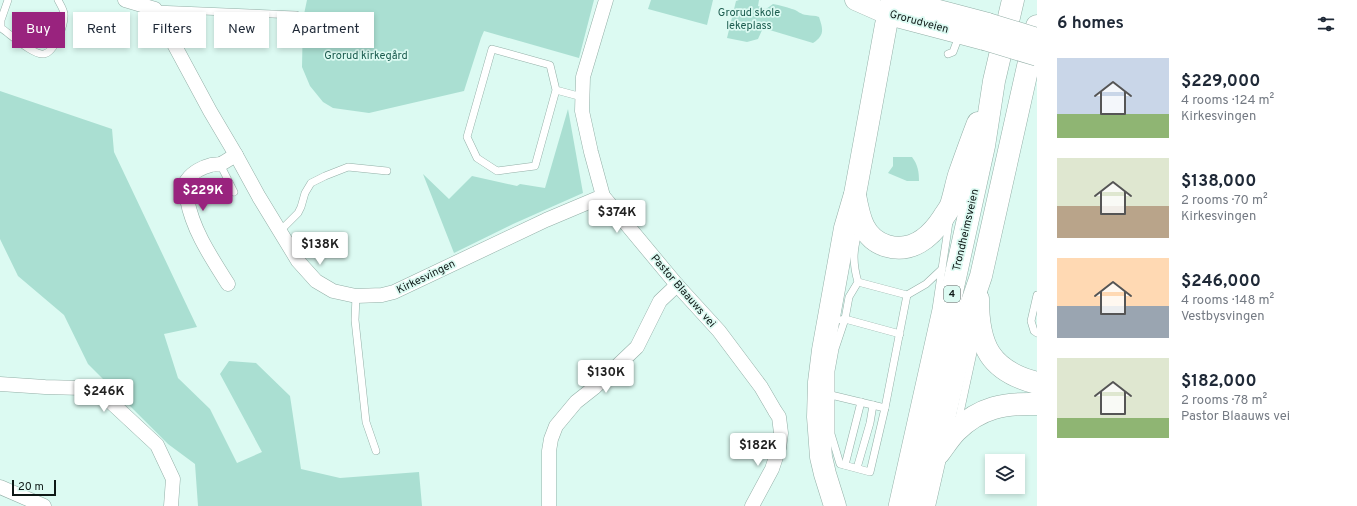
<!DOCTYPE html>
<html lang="en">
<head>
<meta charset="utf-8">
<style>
	:root { --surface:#fff; --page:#f2f2f3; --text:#1f2937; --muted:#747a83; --accent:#99237e }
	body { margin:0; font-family:Overpass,sans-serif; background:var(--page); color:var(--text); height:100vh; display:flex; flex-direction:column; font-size:15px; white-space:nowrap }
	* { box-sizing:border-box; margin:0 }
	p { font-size:13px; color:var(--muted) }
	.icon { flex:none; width:22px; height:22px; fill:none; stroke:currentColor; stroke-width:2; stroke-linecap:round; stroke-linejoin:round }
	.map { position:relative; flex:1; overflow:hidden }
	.panel { display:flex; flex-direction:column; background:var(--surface); width:320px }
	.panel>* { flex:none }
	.top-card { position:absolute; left:12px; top:12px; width:380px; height:36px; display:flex; gap:8px }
	.controls { position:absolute; left:985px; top:454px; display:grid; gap:8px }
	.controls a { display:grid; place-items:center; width:40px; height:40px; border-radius:0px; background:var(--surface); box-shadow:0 2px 6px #0003; font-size:20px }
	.scale { position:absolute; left:12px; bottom:10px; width:44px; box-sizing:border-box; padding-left:4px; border:2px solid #0e1816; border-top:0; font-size:11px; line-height:14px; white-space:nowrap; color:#0e1816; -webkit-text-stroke:3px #dcfaf2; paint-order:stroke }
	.price { position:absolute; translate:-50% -34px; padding:0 9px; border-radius:4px; background:#fff; color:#222; font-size:13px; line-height:26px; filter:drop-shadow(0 1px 2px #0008) }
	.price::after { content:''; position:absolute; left:50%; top:24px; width:12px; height:9px; margin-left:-6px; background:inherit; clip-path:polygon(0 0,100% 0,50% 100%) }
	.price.current { background:var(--accent); color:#fff }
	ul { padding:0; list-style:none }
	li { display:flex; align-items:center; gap:12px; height:100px; padding:0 20px }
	li span { display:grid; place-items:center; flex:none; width:112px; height:80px; border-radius:0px; color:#555 }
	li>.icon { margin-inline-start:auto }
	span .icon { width:48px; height:48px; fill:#fffc; stroke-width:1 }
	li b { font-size:17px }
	h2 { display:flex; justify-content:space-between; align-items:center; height:48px; padding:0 20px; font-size:17px }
	.chip { padding:0 14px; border-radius:0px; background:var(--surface); box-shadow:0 2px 6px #0003; font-size:14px; line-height:36px }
	.chip.current { background:var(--accent); color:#fff }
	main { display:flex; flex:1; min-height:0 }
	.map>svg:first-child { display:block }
	.green { fill:#aadfd2 }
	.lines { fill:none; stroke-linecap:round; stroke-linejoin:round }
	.lane-casing { stroke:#93afa7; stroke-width:8 }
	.street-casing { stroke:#93afa7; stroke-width:15 }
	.secondary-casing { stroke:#93afa7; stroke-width:21 }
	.highway-casing { stroke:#93afa7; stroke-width:23 }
	.lane { stroke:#fff; stroke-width:7 }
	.street { stroke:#fff; stroke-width:14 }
	.secondary { stroke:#fff; stroke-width:20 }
	.highway { stroke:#fff; stroke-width:22 }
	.secondary-bridge-casing { stroke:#93afa7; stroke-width:21; stroke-linecap:butt }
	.secondary-bridge { stroke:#fff; stroke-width:20 }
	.labels { text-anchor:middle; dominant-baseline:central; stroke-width:3.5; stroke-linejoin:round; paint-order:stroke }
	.shield { fill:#dcfaf2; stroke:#4c5c58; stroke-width:1 }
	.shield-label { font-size:10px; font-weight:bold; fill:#0e1816 }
	.park-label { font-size:11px; fill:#1d5d50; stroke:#dcfaf2 }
	.street-label { font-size:11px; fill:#0e1816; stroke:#dcfaf2 }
</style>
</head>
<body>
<main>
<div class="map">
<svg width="1037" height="506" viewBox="0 0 1037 506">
	<rect width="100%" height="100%" fill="#dcfaf2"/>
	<g class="green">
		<polygon points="307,0 594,0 579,58 484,31 481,38 464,91 369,113 333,108 323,102 310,86 302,67 303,19"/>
		<polygon points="651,0 713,0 707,25 648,9"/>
		<path d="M739 0H759L758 6 766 9 773 4C780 5 786 7 792 9 797 10 801 15 807 15 811 16 815 15 819 17 823 29 825 35 813 43L763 28 758 39 747 42 727 38 736 1Z"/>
		<polygon points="0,91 112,129 114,152 197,327 164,334 178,378 210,409 237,463 262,452 220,374 229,361 256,363 290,396 301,469 340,478 419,472 422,506 198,506 195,464 168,444 88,364 64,315 18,276 0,239"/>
		<polygon points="568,109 583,193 513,224 454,253 423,174 449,199 472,176 517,186 520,184 545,188"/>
		<path d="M893 157H912C918 165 919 172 919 181H907L888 173 893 166Z"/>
	</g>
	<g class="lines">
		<defs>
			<g id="lane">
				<path d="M8 0 1 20V28C10 34 34 56 44 54 55 52 65 24 64 14 64 10 60 4 58 0"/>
				<polyline points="155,9 296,15"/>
				<polyline points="948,54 953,52 959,36"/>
				<polyline points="556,90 535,166 497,171 477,158 467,137 492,49 550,65 556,90 582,97"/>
				<polyline points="220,164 234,192"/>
				<path d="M860 227C853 248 852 261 858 282L849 297 845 319 835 349 831 371V434L840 464 870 472 885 408 907 295"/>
				<polyline points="280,231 298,213 301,207 305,193 311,183 325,176 348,167 387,171"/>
				<polyline points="858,282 907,295 926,284 942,269"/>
				<polyline points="1037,295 1031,321 1034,331 1037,333"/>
				<polyline points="356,296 355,320 366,422 376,451"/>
				<polyline points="841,320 845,319 900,334"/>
				<polyline points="831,395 885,408"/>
				<polyline points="958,422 976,339"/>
				<polyline points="845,465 861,402"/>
				<polyline points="857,468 870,423 873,405"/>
				<polyline points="892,506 936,309 949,222"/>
			</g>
			<g id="street">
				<polyline points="125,0 155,9 210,111 236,155 259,197 298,261 316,281 333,291 356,296 382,295 394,292 546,220 603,196"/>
				<polyline points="606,0 583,77 582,111 591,152 603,196 677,285 719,331 761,387 775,411 779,417 781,433 779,448 772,469 752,506"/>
				<path d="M228 284C211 257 193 231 187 199 185 193 183 184 188 179 193 172 203 167 211 165 214 164 217 165 220 164 226 162 231 157 236 155"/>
				<polyline points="0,384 45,387 82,388 101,393 157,445 173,479 171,506"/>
				<polyline points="0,487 44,506"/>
				<polyline points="549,506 549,451 551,439 556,426 576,402 595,387 637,347 660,301 677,285"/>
			</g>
			<g id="secondary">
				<polyline points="855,0 889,15 984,40"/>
				<polyline points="901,0 988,23"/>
			</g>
			<g id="highway">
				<path d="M855 195C859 217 863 239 887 246 911 253 930 238 943 218 945 214 949 210 951 205 954 196 956 185 959 175 965 158 971 141 978 123"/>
				<path d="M978 299C978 346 990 371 1037 383"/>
				<path d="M939 453C945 445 950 437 956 431 980 407 1005 403 1037 404"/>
				<polyline points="835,506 825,474 821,457 818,417 819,382 823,350 845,228 855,194 886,25 892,0"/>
				<polyline points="905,506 984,146 994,81 1013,0"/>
				<polyline points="924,506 968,314 981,276 1037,26"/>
			</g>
		</defs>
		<use href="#lane" class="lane-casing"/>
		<use href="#street" class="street-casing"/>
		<use href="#secondary" class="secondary-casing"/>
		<use href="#highway" class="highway-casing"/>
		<use href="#lane" class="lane"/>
		<use href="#street" class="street"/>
		<use href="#secondary" class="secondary"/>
		<use href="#highway" class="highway"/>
		<defs>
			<g id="secondary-bridge">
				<polyline points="988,23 1037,38"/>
				<polyline points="984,40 1037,56"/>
			</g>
		</defs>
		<use href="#secondary-bridge" class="secondary-bridge-casing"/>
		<use href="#secondary-bridge" class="secondary-bridge"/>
	</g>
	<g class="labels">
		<rect class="shield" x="944" y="286" width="16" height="16" rx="3"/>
		<g class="shield-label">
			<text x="952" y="294">4</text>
		</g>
		<g class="park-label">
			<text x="749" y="13">Grorud skole<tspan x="749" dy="13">lekeplass</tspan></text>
			<text x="366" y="56">Grorud kirkegård</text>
		</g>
		<g class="street-label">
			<text transform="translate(919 22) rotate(15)">Grorudveien</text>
			<text transform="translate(966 230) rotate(-77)">Trondheimsveien</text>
			<text transform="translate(426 277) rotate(-26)">Kirkesvingen</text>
			<text transform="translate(683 291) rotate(49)">Pastor Blaauws vei</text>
		</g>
	</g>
</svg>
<div class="controls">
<a><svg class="icon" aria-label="layers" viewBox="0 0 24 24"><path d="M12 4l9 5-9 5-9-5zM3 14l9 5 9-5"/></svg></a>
</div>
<div class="scale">20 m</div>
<b class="price current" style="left:203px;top:212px">$229K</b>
<b class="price" style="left:617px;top:234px">$374K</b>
<b class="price" style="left:320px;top:266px">$138K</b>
<b class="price" style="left:606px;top:394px">$130K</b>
<b class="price" style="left:104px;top:413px">$246K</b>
<b class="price" style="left:758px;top:467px">$182K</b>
<div class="top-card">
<a class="chip current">Buy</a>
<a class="chip">Rent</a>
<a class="chip">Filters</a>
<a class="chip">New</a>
<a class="chip">Apartment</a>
</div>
</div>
<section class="panel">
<h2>6 homes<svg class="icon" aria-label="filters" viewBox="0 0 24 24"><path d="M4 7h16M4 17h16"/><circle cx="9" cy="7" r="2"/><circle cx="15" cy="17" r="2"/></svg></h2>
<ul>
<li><span style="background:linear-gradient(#c9d6e8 70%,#8fb573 0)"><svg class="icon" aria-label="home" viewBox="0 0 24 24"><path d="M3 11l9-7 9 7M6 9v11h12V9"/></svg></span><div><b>$229,000</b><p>4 rooms · 124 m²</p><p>Kirkesvingen</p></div></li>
<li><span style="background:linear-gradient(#dfe7d0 60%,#b9a48a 0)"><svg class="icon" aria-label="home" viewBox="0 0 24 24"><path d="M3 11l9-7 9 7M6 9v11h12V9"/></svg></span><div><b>$138,000</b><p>2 rooms · 70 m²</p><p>Kirkesvingen</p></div></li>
<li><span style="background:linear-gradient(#ffd9b3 60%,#9aa5b1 0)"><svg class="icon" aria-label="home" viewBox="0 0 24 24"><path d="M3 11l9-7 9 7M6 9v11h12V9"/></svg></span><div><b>$246,000</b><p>4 rooms · 148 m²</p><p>Vestbysvingen</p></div></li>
<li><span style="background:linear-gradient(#dfe7d0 75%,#8fb573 0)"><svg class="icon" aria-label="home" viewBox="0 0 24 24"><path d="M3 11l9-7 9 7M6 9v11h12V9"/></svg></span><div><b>$182,000</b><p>2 rooms · 78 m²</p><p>Pastor Blaauws vei</p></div></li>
</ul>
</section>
</main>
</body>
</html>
